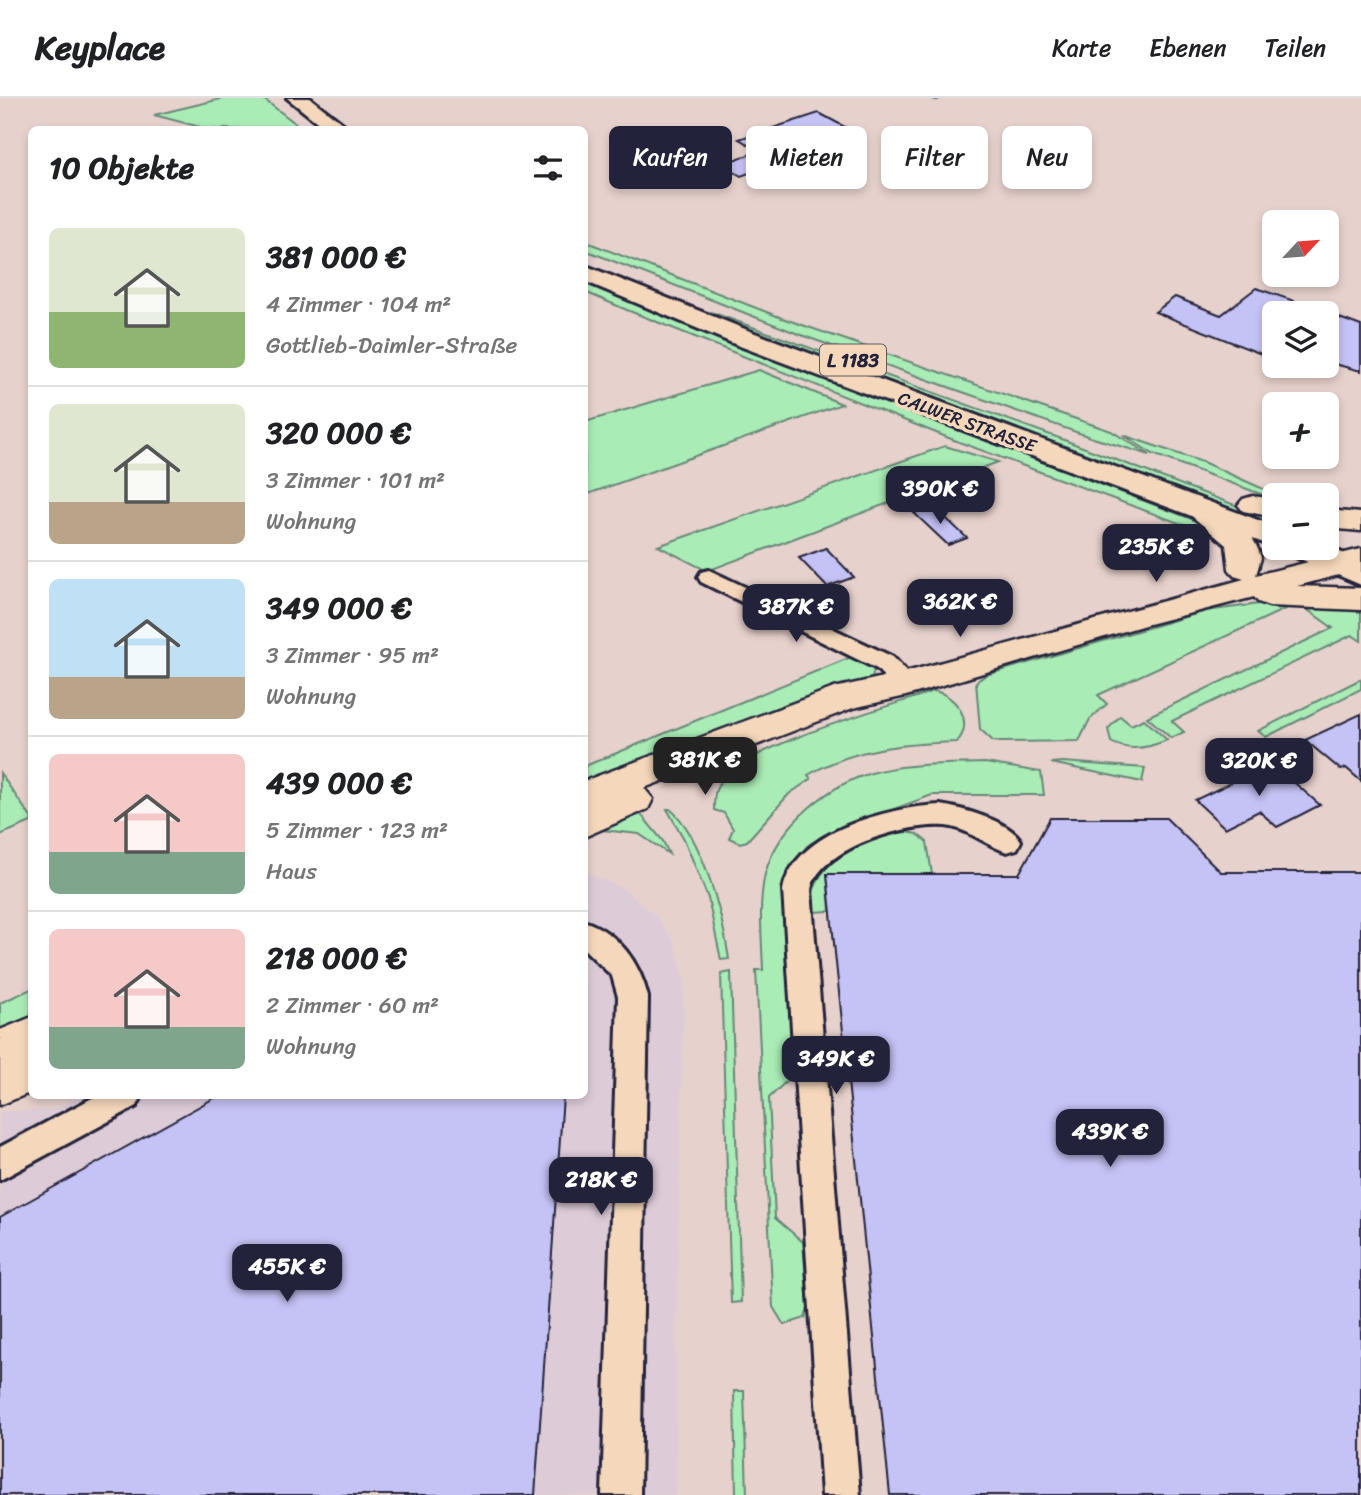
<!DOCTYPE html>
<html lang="de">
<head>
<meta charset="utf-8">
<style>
	:root { --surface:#fff; --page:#f6f6f6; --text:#202124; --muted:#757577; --line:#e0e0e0; --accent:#22223b }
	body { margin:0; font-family:Sriracha,sans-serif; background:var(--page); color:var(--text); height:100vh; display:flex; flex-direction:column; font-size:26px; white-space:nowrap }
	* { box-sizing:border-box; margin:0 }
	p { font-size:23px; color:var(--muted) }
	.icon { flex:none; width:38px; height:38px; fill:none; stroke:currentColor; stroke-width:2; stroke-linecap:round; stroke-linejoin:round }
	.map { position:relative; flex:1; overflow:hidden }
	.details { position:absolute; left:28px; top:28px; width:560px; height:973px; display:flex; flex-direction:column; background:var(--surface); border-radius:10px; box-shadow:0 4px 10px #0003 }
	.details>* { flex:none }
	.banner { position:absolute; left:609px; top:28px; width:646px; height:63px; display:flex; gap:14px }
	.needle { width:46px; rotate:64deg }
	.fabs { position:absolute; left:1262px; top:112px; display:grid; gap:14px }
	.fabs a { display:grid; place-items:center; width:77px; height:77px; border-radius:10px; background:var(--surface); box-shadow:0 4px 10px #0003; font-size:35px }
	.price { position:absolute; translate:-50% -60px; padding:0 16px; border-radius:14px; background:var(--accent); color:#fff; font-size:23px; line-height:46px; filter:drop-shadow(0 2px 4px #0008) }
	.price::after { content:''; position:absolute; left:50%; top:42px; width:21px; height:16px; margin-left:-10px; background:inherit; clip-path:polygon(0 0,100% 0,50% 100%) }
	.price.selected { background:#222; color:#fff }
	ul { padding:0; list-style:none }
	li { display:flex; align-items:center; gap:21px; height:175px; padding:0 21px }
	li+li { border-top:2px solid var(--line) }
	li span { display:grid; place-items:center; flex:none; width:196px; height:140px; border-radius:10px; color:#555 }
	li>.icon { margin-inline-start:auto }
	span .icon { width:84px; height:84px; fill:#fffc; stroke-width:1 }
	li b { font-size:30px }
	h2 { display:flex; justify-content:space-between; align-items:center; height:84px; padding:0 21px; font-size:30px }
	.pill { padding:0 24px; border-radius:10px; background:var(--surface); box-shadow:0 4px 10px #0003; font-size:24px; line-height:63px }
	.pill.selected { background:var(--accent); color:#fff }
	header { display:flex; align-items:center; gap:42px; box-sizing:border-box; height:98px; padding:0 35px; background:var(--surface); border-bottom:2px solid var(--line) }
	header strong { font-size:33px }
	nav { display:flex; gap:38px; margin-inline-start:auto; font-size:24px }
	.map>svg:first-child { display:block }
	.built { fill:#ddccd8 }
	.green { fill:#aaecb6; stroke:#668778; stroke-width:2 }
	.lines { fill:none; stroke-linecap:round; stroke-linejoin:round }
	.stream { stroke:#637fa3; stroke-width:4.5 }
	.building { fill:#c5c2f5; stroke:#22223b; stroke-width:2 }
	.minor-casing { stroke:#22223b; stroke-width:6 }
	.secondary-casing { stroke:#22223b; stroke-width:5 }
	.primary-casing { stroke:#22223b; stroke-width:6 }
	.minor { fill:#f5d8bb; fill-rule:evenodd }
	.secondary { fill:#f5d8bb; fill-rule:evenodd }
	.primary { fill:#f5d8bb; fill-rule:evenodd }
	.labels { text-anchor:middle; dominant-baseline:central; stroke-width:7; stroke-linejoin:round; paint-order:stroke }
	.far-street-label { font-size:18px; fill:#22223b; stroke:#f5d8bb }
	.shield { fill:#f5d8bb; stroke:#615961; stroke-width:2 }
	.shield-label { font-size:19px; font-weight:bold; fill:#22223b }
</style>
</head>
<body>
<header>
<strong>Keyplace</strong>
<nav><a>Karte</a><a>Ebenen</a><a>Teilen</a></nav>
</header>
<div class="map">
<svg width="1361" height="1397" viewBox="0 0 1361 1397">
	<rect width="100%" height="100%" fill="#e7d1cc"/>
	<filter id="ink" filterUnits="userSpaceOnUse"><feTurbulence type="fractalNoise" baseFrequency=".0143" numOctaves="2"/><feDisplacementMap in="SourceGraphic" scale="14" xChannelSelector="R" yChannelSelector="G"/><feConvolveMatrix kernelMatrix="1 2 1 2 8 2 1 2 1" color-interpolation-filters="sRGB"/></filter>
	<g filter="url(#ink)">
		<polygon class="built" points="585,774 623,790 657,819 674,843 684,881 676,1246 676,1397 0,1397 0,1014 53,1012 80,998 584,998"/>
		<g class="green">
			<polygon points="225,0 262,0 303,31 208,31 154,17"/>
			<polygon points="584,143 782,220 1111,333 1150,357 1093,340 801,237 585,152"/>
			<polygon points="584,179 827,282 1197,423 1233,445 959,344 627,212 585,194"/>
			<polygon points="711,214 1059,340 1274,422 1274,429 988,320 705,219"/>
			<polygon points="759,272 842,306 585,397 585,324"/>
			<polygon points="1123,337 1205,365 1277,397 1274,401 1153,356"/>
			<polygon points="945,348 998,364 707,473 658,448"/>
			<polygon points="1281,503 1361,506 1361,543 1352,537 1172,623 1184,634 1171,640 1147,619 1333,530 1298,505 1098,597 1107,606 1090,621 1079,643 1001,644 993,643 980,631 976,584 986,577 1206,513"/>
			<polygon points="856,557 874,571 872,581 863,587 585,686 585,668"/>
			<polygon points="1361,581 1361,591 1266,639 1258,633"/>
			<path d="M934 593C956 597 975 624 957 644 904 646 856 649 808 677L811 681 789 696 747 743 740 745 729 740 733 731 724 715 714 712C714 700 714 691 722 682 749 647 888 609 934 593Z"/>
			<path d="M1120 618 1131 627 1144 621 1167 642C1149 650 1129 654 1111 644L1108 631Z"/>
			<polygon points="1063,664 1145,670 1142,684 1051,665"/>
			<path d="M985 665 1041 674 1044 697H932L824 737 807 748 793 767 785 790 798 972 769 1000 775 1120 803 1144 808 1210 805 1220 784 1227 773 1209 756 872H763C762 840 758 807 765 776 778 727 830 684 879 673 914 665 949 666 985 665Z"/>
			<polygon points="0,675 32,721 31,724 0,737"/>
			<polygon points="634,708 663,743 669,756 639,736 593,731"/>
			<path d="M667 711H670C703 738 723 820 729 861L721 862 708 800 684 741Z"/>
			<path d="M906 734 917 736 927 744 932 776H827L830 813 812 814C807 765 863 739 906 734Z"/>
			<polygon points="731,874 741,1204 731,1205 721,876"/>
			<polygon points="31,891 31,926 0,941 0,905"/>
			<polygon points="734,1293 744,1293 747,1397 736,1397"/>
		</g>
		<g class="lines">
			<polyline class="stream" points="934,0 937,1"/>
		</g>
		<g class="building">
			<polygon points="819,15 847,30 767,57 739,41"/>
			<polygon points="757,54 777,65 741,78 721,66"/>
			<polygon points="1256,190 1323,213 1274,215 1274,261 1155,214 1175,199 1221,217"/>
			<polygon points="1326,215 1361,228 1361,273 1326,264"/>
			<polygon points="933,408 967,440 948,447 914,415"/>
			<polygon points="826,450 854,479 827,489 799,460"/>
			<polygon points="1361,616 1361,683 1346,670 1341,672 1305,642"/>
			<polygon points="1272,665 1320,707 1277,729 1259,713 1225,730 1195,702"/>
			<polygon points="1050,720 1166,720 1221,774 1361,774 1361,1397 890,1397 827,776 1019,776"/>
			<polygon points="218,998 563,998 535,1397 0,1397 0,1119"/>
		</g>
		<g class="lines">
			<defs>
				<g id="minor">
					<path d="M709 472 893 559 918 586 915 592C897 597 888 583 877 571L701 484 698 479 701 474Z"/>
					<path d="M940 707C961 710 1010 723 1021 743L1017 751 1007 754C988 748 971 733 952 729 915 722 819 748 811 792L860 1397H822L783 792C794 733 889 709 940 707Z"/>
					<path d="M584 823C619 835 640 865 648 899L640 1397H602L618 899 612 878 584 851Z"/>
					<polygon points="96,998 142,998 137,1008 0,1082 0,1049"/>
				</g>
				<g id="secondary">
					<polygon points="1253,398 1274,401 1274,419 1243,413 1238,407 1243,401"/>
					<path d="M1196 400C1224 407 1254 432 1261 460L1256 477 1361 451V471L1297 488 1361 490V512L1269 508 1258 504 1254 499 1145 527 906 598 853 610 644 690 653 701 648 711 584 739V683L834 590 906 574 1244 481 1234 478 1229 471 1226 447 1181 409 1186 403Z"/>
					<polygon points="1326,412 1361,415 1361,433 1326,430"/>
					<polygon points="32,919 32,994 0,1007 0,932"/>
				</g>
				<g id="primary">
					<polygon points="287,0 310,0 351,32 327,32"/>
					<polygon points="584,167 755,235 1274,428 1274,449 737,247 584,183"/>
					<polygon points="1326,448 1361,463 1361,487 1291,457 1286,450"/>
				</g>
			</defs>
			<use href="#minor" class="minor-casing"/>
			<use href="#secondary" class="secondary-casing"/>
			<use href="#primary" class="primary-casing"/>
			<use href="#minor" class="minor"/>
			<use href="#secondary" class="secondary"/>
			<use href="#primary" class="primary"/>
		</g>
	</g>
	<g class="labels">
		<g class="far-street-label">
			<text transform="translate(967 324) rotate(20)">CALWER STRASSE</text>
		</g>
		<rect class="shield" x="820" y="246.5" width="66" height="31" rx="5"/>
		<g class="shield-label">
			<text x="853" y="262">L 1183</text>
		</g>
	</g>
</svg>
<div class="fabs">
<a><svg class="needle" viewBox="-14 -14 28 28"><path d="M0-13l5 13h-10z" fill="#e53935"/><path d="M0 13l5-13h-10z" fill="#757577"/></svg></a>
<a><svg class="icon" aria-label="layers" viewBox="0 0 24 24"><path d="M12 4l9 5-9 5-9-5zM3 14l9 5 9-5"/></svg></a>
<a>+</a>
<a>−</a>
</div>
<b class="price" style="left:940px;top:428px">390K €</b>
<b class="price" style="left:1156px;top:486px">235K €</b>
<b class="price" style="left:960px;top:541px">362K €</b>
<b class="price" style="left:796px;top:546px">387K €</b>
<b class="price selected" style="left:705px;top:699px">381K €</b>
<b class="price" style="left:1259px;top:700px">320K €</b>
<b class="price" style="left:836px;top:998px">349K €</b>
<b class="price" style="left:1110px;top:1071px">439K €</b>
<b class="price" style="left:601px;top:1119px">218K €</b>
<b class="price" style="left:287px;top:1206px">455K €</b>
<div class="banner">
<a class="pill selected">Kaufen</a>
<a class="pill">Mieten</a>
<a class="pill">Filter</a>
<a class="pill">Neu</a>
</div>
<section class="details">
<h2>10 Objekte<svg class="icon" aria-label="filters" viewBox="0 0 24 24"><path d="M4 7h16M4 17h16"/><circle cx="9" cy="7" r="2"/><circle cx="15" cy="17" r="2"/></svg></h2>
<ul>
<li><span style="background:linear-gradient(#dfe7d0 60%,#8fb573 0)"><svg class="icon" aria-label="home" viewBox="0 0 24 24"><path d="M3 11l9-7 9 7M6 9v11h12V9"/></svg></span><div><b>381 000 €</b><p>4 Zimmer · 104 m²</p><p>Gottlieb-Daimler-Straße</p></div></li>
<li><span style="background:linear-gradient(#dfe7d0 70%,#b9a48a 0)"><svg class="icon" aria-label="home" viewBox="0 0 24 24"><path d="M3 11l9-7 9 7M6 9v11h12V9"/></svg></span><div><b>320 000 €</b><p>3 Zimmer · 101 m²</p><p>Wohnung</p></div></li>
<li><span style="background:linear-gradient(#bfe0f5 70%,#b9a48a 0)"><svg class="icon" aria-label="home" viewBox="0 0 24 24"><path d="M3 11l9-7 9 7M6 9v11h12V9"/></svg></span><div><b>349 000 €</b><p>3 Zimmer · 95 m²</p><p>Wohnung</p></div></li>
<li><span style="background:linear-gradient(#f6c9c9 70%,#7fa58c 0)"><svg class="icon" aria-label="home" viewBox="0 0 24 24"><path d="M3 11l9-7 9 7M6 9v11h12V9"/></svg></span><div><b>439 000 €</b><p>5 Zimmer · 123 m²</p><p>Haus</p></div></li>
<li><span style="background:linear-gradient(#f6c9c9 70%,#7fa58c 0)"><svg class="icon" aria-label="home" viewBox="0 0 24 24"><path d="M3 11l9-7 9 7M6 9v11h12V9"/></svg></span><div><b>218 000 €</b><p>2 Zimmer · 60 m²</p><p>Wohnung</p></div></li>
</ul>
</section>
</div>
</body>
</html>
